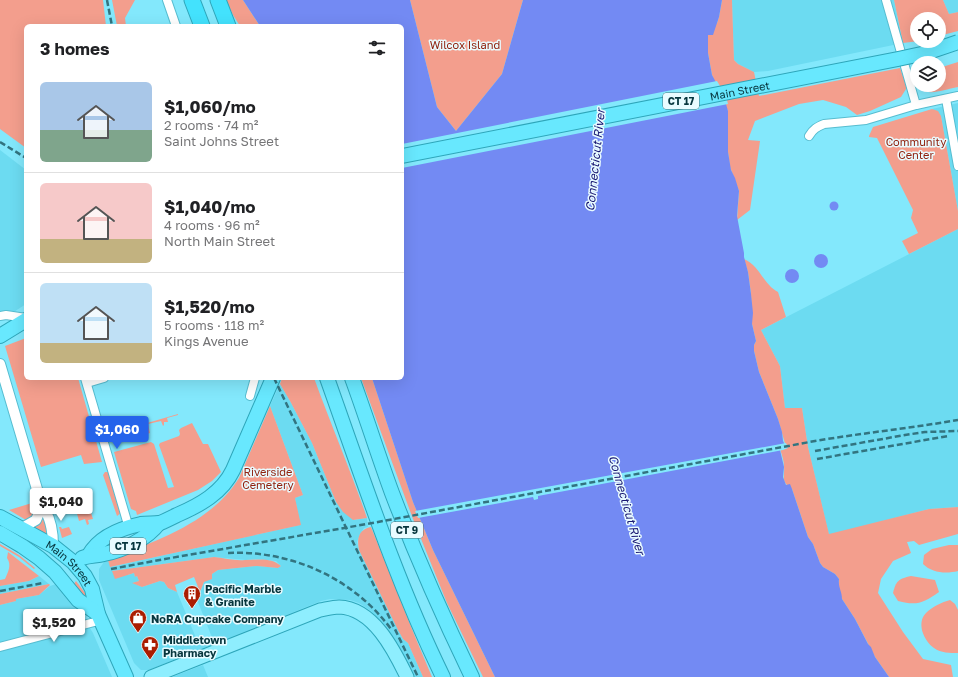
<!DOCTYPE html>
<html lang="en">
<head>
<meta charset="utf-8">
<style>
	:root { --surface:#fff; --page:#f6f6f6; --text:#202124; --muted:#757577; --line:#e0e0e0; --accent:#2563eb }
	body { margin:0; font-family:"Golos Text",sans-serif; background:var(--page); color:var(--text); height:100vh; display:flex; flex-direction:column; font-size:15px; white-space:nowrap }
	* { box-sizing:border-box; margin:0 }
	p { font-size:13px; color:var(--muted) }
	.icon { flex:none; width:22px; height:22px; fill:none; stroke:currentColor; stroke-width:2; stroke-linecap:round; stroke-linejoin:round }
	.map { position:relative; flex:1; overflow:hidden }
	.drawer { position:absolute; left:24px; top:24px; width:380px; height:356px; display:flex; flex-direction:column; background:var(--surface); border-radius:6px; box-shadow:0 4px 16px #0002 }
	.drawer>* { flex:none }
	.controls { position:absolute; left:910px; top:12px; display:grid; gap:8px }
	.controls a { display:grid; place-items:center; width:36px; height:36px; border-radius:50%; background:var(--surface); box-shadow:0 4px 16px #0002; font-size:20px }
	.price { position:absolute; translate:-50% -34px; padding:0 9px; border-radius:4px; background:#fff; color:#222; font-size:13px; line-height:26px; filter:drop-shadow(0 1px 2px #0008) }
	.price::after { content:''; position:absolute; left:50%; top:24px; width:12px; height:9px; margin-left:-6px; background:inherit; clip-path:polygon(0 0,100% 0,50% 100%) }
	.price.on { background:var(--accent); color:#fff }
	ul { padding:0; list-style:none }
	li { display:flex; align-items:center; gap:12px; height:100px; padding:0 16px }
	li+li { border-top:1px solid var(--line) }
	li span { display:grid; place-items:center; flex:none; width:112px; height:80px; border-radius:6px; color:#555 }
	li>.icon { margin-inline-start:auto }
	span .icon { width:48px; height:48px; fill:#fffc; stroke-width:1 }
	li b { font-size:17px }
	h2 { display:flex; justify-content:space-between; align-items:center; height:48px; padding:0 16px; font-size:17px }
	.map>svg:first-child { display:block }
	.built { fill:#6cdbf1; fill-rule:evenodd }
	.green { fill:#f39e8d }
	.water { fill:#738af3 }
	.pier { fill:#83e8fc }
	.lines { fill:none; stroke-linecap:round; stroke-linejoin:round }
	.minor-casing { stroke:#57bdd0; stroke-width:10 }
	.tertiary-casing { stroke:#57bdd0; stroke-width:12 }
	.primary-casing { stroke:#2ea6ba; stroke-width:15 }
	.trunk-casing { stroke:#2ea6ba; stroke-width:16 }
	.motorway-casing { stroke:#2ea6ba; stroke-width:17 }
	.minor { stroke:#fff; stroke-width:8 }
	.tertiary { stroke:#fff; stroke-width:10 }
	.primary { stroke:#8eeefe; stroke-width:13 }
	.trunk { stroke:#68e8fe; stroke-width:14 }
	.motorway { stroke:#43e2fd; stroke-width:15 }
	.rail { stroke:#327480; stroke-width:2.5; stroke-dasharray:6 3; stroke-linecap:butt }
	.trunk-bridge-casing { stroke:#2ea6ba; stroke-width:16; stroke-linecap:butt }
	.trunk-bridge { stroke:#68e8fe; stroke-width:14 }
	.labels { text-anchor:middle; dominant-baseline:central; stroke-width:3; stroke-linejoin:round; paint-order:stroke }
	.shield { fill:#e9fbff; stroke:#4b7178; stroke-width:1 }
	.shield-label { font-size:10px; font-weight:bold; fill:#07363e }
	.park-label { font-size:11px; fill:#91220f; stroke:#e9fbff }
	.street-label { font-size:11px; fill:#07363e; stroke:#e9fbff }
	.poi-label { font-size:11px; font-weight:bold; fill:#07363e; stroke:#e9fbff; text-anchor:start }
	.water-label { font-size:12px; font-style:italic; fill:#171672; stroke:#e9fbff }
</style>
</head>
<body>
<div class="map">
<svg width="958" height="677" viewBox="0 0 958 677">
	<rect width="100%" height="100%" fill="#83e8fc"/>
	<g class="built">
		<polygon points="732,0 894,0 903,43 768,71 754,72 738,64 734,60"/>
		<polygon points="943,0 958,0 958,12 949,14"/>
		<polygon points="958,103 958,211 941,116 932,109"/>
		<polygon points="0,150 26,170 26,304 0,321"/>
		<polygon points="958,229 958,507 929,509 829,535 808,447 802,408 785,408 780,366 761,330"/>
		<path d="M280 384 290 401 312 443 336 502 354 520 367 518 368 527 364 528 360 534 357 542 359 550 403 639 408 643 423 677H414L393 638 371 611 359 603 350 600 330 599 321 601 149 670H141L134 663 99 580V569L104 562 108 559 111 567 300 525 295 498 303 495 270 406ZM214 557 246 560 257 559 276 561 281 566 278 568 257 566 218 570 212 574 204 582 199 596 196 597 213 640 199 645 177 592 168 588 164 582 160 581 142 587 133 583 139 581 137 576 135 577 134 573 128 575 112 571Z"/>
		<polygon points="39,576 49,584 0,594 0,586 29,581"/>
		<polygon points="56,584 76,606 93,633 112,677 0,677 0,605 16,601 16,599 39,595 50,586"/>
		<polygon points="203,665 208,677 172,677"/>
	</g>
	<g class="green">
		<polygon points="0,0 103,0 106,26 26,26 26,148 0,129"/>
		<polygon points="112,0 135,0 125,18 126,26 117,26"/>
		<polygon points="226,0 243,0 260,26 240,26 233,15"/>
		<polygon points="410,0 523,0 502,74 456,131 437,107"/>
		<polygon points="722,0 732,0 734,60 738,64 754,72 759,96 900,68 906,85 906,89 901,97 870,111 857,115 846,107 823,100 799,104 755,121 748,140 760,141 750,210 737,220 739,191 730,167 728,152 728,111 712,75 708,53 708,34 717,23 719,17"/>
		<polygon points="894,0 943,0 949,14 958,12 958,31 939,36 939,19 917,19 917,41 919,41 903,43"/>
		<path d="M958 62V87C937 91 920 101 911 74L917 73V85H939V68Z"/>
		<polygon points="932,109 938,111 941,116 958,211 958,229 909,254 902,241 918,233 911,218 913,210 877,138 869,137 869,136 873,127"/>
		<path d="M744 259C760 266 763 284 778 292L786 317 761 330 780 366 785 408H802L808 447 829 534 929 509 958 507V534L919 545 914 541 907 542 911 553 893 561 881 579 878 593 903 632 923 659 951 665 953 677H889L875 657 855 619 842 599 838 588 839 579 835 574 823 567 820 563 813 544 808 537 792 489C780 481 785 478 784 466 784 461 782 455 780 449L786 447 778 419 759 372 754 351V345L756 341 752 324 751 294 748 272Z"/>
		<polygon points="26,338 26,378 78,378 102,462 84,464 81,455 41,467 5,346"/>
		<path d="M282 378H314C331 425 351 471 367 518L353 520 343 512 336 502 312 443 290 401 280 384Z"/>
		<polygon points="361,378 372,378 413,502 433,550 495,677 483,677 447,603 413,519"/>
		<path d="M270 406 303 495 295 498 301 525 110 567 108 560 111 558C157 541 212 522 239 478Z"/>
		<polygon points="178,414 178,415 167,418 168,422 164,422 164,425 163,426 161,421 148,424 150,433 147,434 145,429 114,438 113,433"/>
		<polygon points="192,423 203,444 208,444 221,472 212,481 198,490 137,515 136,511 131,509 114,452 151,442 154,444 168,488 174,487 159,445 160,443 179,436 180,434 179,430 181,428"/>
		<polygon points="105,472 109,472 121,513 117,516 103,475"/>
		<polygon points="83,488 93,519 88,520 89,524 87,525 85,519 79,521 76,510 80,509 78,501 81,492 80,489"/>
		<polygon points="32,503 34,512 30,519 26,520 9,510"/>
		<polygon points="43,516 44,516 48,536 34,528 42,520"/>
		<polygon points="59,527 61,527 62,529 69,527 72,534 62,538"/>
		<path d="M371 527 416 639 432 677H423L408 643 403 639 398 630 359 550C357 538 358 530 371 527Z"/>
		<polygon points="0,544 19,555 35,568 34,569 19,557 0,546"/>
		<path d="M949 545H958V571C946 574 932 573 923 564L924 555 932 549Z"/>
		<path d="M8 552 39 576 29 581 0 586V580L5 579C8 572 12 565 7 558Z"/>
		<path d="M214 557C224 558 235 561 245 560 258 560 271 557 281 566L278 568 257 566 218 570 212 574V579L204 582 200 592 194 577 175 585 177 592 168 588 164 582 160 581 142 587 132 583 139 581 137 576 135 577 134 573 115 579 112 571Z"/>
		<path d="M911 576 935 580 939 592C923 603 917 606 898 601L893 593C896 581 898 579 911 576Z"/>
		<polygon points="76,581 92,602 89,606 74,584"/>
		<polygon points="49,584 50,585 39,595 16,599 16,601 0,605 0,594"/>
		<path d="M950 600 955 604 958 610V653C950 653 941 653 934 648 924 641 916 623 926 613 932 607 942 602 950 600Z"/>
	</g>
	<g class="water">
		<path d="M243 0H410L437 107 456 131 502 74 523 0H722L719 17 713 35H708V53L712 75 724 97 728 111V152L731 170 735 178 739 191 737 216 744 253V257L748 272 751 294 753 313 752 324 756 341 754 345V351L759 372 778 419 782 432 783 441 786 447 780 450 784 467 783 477 786 485 790 484 792 489 808 537 813 544 820 563 823 567 835 574 839 579C838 588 842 591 842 599L855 619 868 644 871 647 875 657 889 677H495L433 550 413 502 372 378H402V26H260Z"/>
		<circle cx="834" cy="206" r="4.5"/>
		<circle cx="821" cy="261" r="7"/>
		<circle cx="792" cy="276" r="7"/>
	</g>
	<g class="pier">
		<polygon points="717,81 726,96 728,104 402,168 402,144"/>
		<polygon points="786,443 788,448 783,450 538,496 538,499 534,500 533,497 418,518 415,511"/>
	</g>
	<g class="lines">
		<defs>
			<g id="minor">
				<polyline points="167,0 176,26"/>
				<polyline points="886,0 916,105"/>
				<polyline points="946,99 958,166"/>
				<path d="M809 136C813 129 817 127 824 124L866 120 916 105 958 96"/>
				<polyline points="0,316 6,315 26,318"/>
				<polyline points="85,378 129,528"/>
				<polyline points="87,383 104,378"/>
				<polyline points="250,396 255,378"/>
				<polyline points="0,647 102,620"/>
			</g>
			<g id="tertiary">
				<path d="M0 364 42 506C51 517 53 533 53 546"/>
				<polyline points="22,528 36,520 42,506"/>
			</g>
			<path id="primary" d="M151 677 320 610C326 609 333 607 339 607 373 608 394 650 407 677"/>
			<g id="trunk">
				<polyline points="0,336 26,320"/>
				<path d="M327 378C363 479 396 581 443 677"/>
				<path d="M352 378C366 416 378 455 392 493 416 556 443 617 472 677"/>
				<path id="s1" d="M0 517 53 546 73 562 85 576 92 589 98 614 126 677"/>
				<polyline points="0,533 22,546 39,558 55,572 78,600 98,614"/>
				<path d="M89 555C99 537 122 528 141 524 147 523 154 524 160 523 165 521 171 518 177 515 200 505 222 493 233 470L273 378"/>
				<path d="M82 558C90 555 96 556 104 554 124 550 147 539 159 523"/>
			</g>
			<g id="motorway">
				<polyline points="192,0 202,26"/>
				<polyline points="218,0 228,26"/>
			</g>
		</defs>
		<use href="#minor" class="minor-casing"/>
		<use href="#tertiary" class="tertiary-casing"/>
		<use href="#primary" class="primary-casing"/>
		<use href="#trunk" class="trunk-casing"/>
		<use href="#motorway" class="motorway-casing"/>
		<use href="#minor" class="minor"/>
		<use href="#tertiary" class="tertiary"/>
		<use href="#primary" class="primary"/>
		<use href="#trunk" class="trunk"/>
		<use href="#motorway" class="motorway"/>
		<g class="rail">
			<polyline points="107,0 112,26"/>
			<polyline points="0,142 26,158"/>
			<polyline points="274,378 418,677"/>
			<polyline points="815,451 905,435 925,432 958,431"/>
			<polyline points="817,459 948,436"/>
			<path d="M228 553C291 550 353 578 391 629"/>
			<path d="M111 569 165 559 367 524 815 441C863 433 911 428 958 420"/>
			<polyline points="0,591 43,583"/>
		</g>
		<defs>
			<g id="trunk-bridge">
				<path id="s2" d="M402 156 898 59 926 53 958 42"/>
			</g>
		</defs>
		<use href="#trunk-bridge" class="trunk-bridge-casing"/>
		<use href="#trunk-bridge" class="trunk-bridge"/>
	</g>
	<defs>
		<symbol id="building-pin" viewBox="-11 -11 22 30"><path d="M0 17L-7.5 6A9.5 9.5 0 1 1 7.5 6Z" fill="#ab1d01" stroke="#e9fbff"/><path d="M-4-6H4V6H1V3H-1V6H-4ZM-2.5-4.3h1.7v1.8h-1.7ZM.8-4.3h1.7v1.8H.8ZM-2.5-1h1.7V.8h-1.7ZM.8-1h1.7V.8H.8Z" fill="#fff"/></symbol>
		<symbol id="shop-pin" viewBox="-11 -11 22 30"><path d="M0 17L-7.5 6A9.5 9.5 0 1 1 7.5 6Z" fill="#ab1d01" stroke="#e9fbff"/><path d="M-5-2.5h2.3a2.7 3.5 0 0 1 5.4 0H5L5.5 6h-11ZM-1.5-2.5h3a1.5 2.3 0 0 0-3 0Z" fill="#fff"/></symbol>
		<symbol id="pharmacy-pin" viewBox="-11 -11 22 30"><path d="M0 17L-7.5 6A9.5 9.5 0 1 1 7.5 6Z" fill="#ab1d01" stroke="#e9fbff"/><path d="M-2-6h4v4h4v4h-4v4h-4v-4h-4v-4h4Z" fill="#fff"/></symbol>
	</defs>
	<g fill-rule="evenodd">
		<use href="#building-pin" x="182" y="584" width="20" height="27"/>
		<use href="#shop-pin" x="128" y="608" width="20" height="27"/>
		<use href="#pharmacy-pin" x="140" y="635" width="20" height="27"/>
	</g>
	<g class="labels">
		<g class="shield">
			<rect x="663" y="93" width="36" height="16" rx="3"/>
			<rect x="391" y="522" width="32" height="16" rx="3"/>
			<rect x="110" y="538" width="36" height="16" rx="3"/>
		</g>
		<g class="shield-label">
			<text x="681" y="101">CT 17</text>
			<text x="407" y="530">CT 9</text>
			<text x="128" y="546">CT 17</text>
		</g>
		<g class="park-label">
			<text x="465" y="44">Wilcox Island</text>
			<text x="916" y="141">Community<tspan x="916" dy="13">Center</tspan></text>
			<text x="268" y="471">Riverside<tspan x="268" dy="13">Cemetery</tspan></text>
		</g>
		<g class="street-label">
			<text stroke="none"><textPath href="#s2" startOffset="344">Main Street</textPath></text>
			<text stroke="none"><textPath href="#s1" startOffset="84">Main Street</textPath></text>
		</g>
		<g class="poi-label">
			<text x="205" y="588">Pacific Marble<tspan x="205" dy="13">&amp; Granite</tspan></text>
			<text x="151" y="618">NoRA Cupcake Company</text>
			<text x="163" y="639">Middletown<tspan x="163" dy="13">Pharmacy</tspan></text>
		</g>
		<g class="water-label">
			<text transform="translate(595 160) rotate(-84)">Connecticut River</text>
			<text transform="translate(627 505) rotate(74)">Connecticut River</text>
		</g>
	</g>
</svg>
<div class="controls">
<a><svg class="icon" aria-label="locate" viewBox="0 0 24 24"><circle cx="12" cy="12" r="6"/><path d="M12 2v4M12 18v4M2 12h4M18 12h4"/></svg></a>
<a><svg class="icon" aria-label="layers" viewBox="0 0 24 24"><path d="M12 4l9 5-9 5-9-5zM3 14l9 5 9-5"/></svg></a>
</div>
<b class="price on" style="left:117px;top:450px">$1,060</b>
<b class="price" style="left:61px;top:522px">$1,040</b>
<b class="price" style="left:54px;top:643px">$1,520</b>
<section class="drawer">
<h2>3 homes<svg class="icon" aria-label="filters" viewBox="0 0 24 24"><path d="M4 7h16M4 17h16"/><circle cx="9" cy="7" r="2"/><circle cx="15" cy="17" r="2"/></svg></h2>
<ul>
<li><span style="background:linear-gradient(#a9c7e8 60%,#7fa58c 0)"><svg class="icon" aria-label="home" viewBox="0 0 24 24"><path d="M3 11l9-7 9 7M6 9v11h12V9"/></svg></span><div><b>$1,060/mo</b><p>2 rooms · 74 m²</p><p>Saint Johns Street</p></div></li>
<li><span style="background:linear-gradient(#f6c9c9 70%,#c2b280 0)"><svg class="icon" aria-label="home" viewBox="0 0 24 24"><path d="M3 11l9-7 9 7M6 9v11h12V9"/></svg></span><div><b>$1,040/mo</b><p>4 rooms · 96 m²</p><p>North Main Street</p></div></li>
<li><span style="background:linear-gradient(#bfe0f5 75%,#c2b280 0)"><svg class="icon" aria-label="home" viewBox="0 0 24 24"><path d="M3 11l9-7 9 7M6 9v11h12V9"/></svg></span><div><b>$1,520/mo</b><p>5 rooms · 118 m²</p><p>Kings Avenue</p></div></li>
</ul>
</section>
</div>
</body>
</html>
